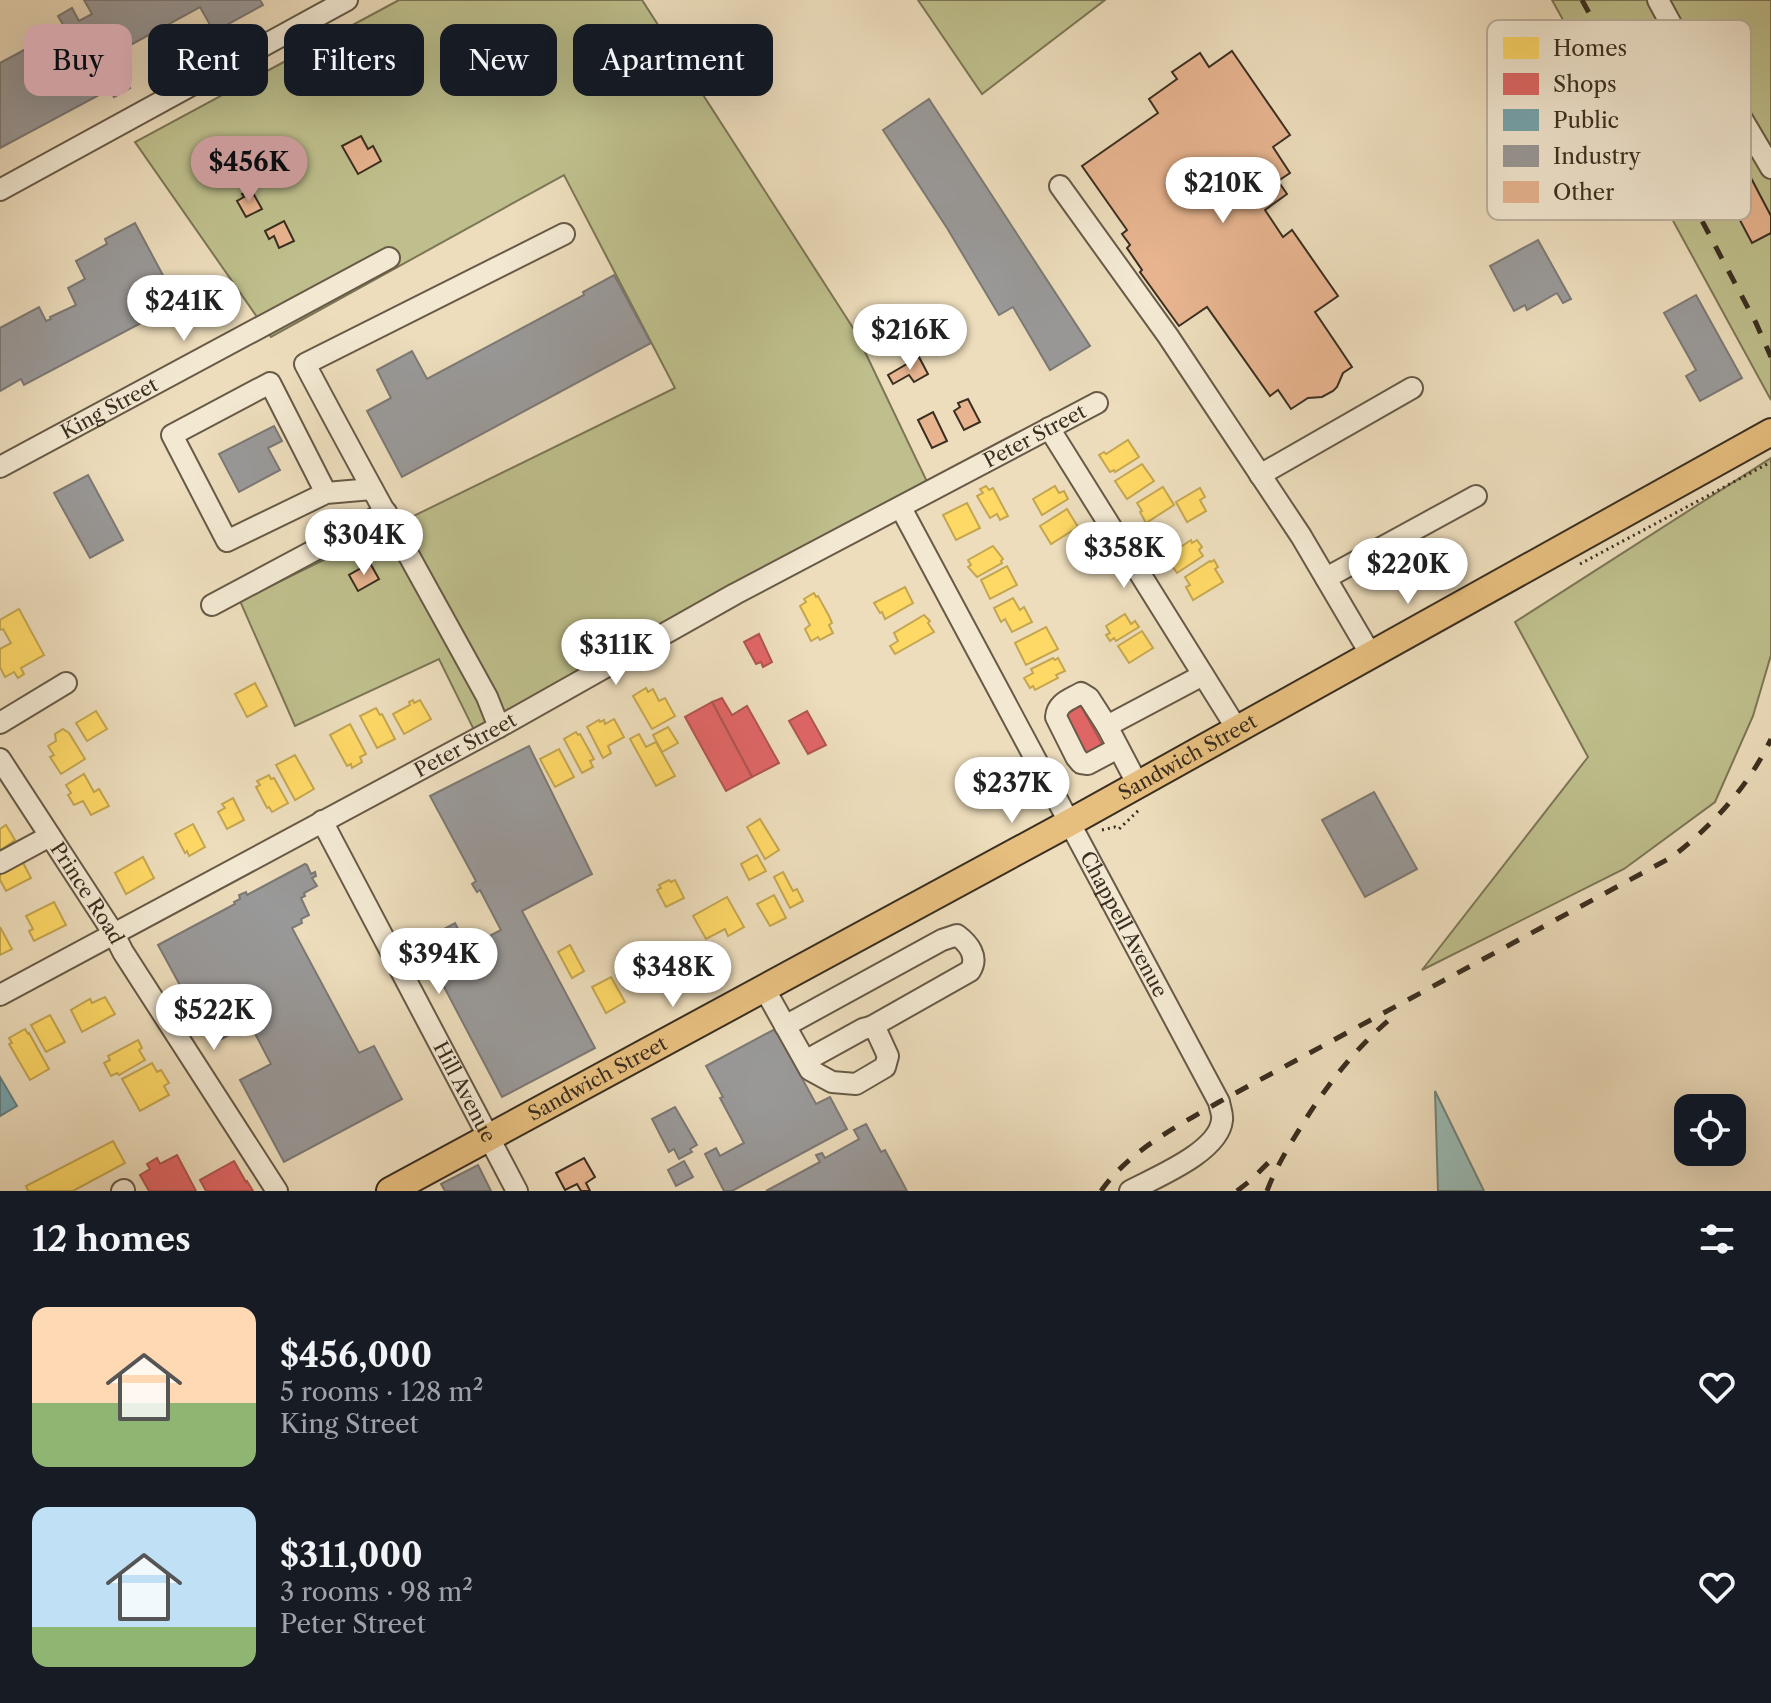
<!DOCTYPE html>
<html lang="en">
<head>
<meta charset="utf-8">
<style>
	:root { --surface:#171b24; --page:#20242c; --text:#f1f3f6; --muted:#9ea1a6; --accent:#c59692 }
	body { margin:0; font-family:"Libre Caslon Text",serif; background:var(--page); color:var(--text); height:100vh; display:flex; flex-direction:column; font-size:30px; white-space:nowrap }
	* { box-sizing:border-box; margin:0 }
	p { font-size:26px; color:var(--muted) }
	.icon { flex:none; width:44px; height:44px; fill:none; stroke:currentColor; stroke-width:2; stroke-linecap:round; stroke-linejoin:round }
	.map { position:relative; height:1191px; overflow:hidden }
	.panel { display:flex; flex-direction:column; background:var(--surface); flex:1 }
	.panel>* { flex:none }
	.hud { position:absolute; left:24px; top:24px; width:800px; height:72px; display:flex; gap:16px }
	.fabs { position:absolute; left:1674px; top:1094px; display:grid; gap:16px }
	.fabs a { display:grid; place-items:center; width:72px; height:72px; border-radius:16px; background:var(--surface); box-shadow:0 8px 32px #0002; font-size:40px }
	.price { position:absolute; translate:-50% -68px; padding:0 18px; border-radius:28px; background:#fff; color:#222; font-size:26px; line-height:52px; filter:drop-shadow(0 2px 4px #0008) }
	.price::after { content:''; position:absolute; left:50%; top:48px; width:24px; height:18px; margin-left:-12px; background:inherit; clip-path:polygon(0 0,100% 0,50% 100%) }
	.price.active { background:var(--accent); color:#111 }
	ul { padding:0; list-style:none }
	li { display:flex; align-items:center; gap:24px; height:200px; padding:0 32px }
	li span { display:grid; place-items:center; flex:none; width:224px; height:160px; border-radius:16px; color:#555 }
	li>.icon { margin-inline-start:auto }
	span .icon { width:96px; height:96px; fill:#fffc; stroke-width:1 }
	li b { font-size:34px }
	h2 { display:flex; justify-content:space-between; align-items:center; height:96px; padding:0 32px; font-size:34px }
	.tag { padding:0 28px; border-radius:16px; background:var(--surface); box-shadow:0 8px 32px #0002; font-size:28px; line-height:72px }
	.tag.active { background:var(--accent); color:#111 }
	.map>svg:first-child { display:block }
	.green { fill:#bebf8c; stroke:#7c7656; stroke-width:2 }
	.water { fill:#9abbb5; stroke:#748379; stroke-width:2 }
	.homes { fill:#ffd966; stroke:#c4a651; stroke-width:2 }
	.shops { fill:#e06666; stroke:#ae5551; stroke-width:2 }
	.public { fill:#76a5af; stroke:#648184; stroke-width:2 }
	.industry { fill:#999; stroke:#7c7975; stroke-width:2 }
	.building { fill:#e7b48f; stroke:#3a2e20; stroke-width:2 }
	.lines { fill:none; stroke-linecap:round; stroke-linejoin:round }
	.minor-casing { stroke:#675a47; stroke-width:24 }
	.major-casing { stroke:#3a2e20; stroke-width:30 }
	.path { stroke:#3a2e20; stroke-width:3; stroke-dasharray:2 4; stroke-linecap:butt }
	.minor { stroke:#f3e9d3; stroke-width:20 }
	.major { stroke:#e6be7e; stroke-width:26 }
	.rail { stroke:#3a2e20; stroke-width:5; stroke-dasharray:14 14; stroke-linecap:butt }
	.labels { text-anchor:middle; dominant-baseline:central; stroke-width:8; stroke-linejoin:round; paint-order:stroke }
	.street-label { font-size:20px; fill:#3a2e20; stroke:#f3e9d3 }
	.key { fill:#f3e9d3; stroke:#bcb19d; stroke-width:2 }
	.key-label { font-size:22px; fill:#3a2e20 }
</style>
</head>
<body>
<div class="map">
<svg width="1771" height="1191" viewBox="0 0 1771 1191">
	<rect width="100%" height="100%" fill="#edddbc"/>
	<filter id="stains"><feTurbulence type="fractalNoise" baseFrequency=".0025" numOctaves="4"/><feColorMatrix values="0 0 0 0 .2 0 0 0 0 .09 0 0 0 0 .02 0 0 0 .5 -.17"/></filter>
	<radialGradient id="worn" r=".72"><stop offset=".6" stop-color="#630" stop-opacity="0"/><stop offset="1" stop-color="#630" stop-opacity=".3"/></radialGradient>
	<g class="green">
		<polygon points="399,0 642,0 855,331 931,490 476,734 439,659 295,726 240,601 675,388 564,175 271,337 135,142"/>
		<polygon points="918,0 1105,0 982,94"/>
		<polygon points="1552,0 1771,0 1771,400 1577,45"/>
		<polygon points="1771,458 1771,655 1753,716 1715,802 1624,869 1422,970 1588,757 1515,622"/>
	</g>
	<polygon class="water" points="1435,1091 1484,1191 1438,1191"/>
	<g class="homes">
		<polygon points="1128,440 1139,457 1115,472 1114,470 1110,472 1099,455 1104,452 1106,454"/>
		<polygon points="1142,464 1154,481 1127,499 1115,481"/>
		<polygon points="986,486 989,490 993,488 1008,516 1000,520 997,514 990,518 977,496 983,493 980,489"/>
		<polygon points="1055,486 1059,493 1064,491 1068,499 1042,515 1033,499"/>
		<polygon points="1163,487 1174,505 1146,523 1140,512 1142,511 1137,503"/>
		<polygon points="1200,488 1205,497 1200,500 1206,511 1187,522 1176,502"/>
		<polygon points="967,503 980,528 956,540 943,515"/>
		<polygon points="1067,509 1078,527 1051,544 1040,526"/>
		<polygon points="1191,540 1192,543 1197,540 1202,547 1199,550 1203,556 1177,573 1166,557"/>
		<polygon points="993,546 1003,559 1001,561 1002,563 977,577 968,567 971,565 968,560"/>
		<polygon points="1214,560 1218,567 1215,569 1223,582 1193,600 1186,587 1190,585 1185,577 1210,561 1211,562"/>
		<polygon points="1007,566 1017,585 990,599 981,580"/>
		<polygon points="905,587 913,603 885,619 882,612 880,613 874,603"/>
		<polygon points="814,593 816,597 818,596 829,616 832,623 829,625 833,633 820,640 818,637 811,641 805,629 810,625 800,606 806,602 804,599"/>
		<polygon points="1013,598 1020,610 1024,607 1032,622 1012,632 1005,619 1001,622 994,608"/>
		<polygon points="19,609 44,655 21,668 24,674 18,678 14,672 5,677 0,667 0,649 11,643 3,629 0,630 0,620"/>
		<polygon points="1125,614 1131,624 1135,621 1139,627 1116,641 1114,638 1110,641 1106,635 1110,633 1106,626"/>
		<polygon points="924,615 930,621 928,623 934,632 895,654 890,646 898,641 894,633"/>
		<polygon points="1046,627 1058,649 1026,665 1015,643"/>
		<polygon points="1142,631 1153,648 1129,663 1118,646"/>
		<polygon points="1053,658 1055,660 1058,658 1065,671 1056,675 1058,678 1035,690 1033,686 1030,688 1024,678 1033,673 1031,669"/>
		<polygon points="255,683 267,706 247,717 235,694"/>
		<polygon points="646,688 648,692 653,689 659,701 665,698 675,716 652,729 633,696"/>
		<polygon points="413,700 414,703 420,700 431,719 404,734 393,714 410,705 409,702"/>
		<polygon points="376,708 380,715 382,714 395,739 377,748 360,716"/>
		<polygon points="96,711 107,729 87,741 76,723"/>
		<polygon points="614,719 624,737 608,746 611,753 603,758 587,727 599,720 600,722 604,720 605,724"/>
		<polygon points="350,724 366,754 360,757 362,762 352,768 351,764 347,766 330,735"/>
		<polygon points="668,727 678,743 662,752 653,735"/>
		<polygon points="63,729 69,733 85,759 61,774 50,757 54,755 48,746 56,741 55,734"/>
		<polygon points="576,732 578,735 580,734 594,759 590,761 593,767 582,773 564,739"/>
		<polygon points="639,734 646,747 656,742 675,776 656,786 630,739"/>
		<polygon points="559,749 574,777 555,787 540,759"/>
		<polygon points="295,755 314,789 295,800 276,765"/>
		<polygon points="84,774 94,792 99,789 109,806 91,815 83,801 74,805 68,795 71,793 66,785"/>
		<polygon points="269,775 271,779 274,778 288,803 272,812 269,807 267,808 256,787 260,785 257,781"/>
		<polygon points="233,798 244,820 227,829 218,812 225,808 222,804"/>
		<polygon points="760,819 779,850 765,859 747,827"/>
		<polygon points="193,824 205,847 189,856 187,851 185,853 175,834"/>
		<polygon points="6,825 15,840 0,851 0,829"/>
		<polygon points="757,855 766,871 749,880 741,864"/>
		<polygon points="20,857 31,878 6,891 0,880 0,868"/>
		<polygon points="143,857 154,878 126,894 115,873"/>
		<polygon points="783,872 793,891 797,889 803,901 790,908 774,877"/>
		<polygon points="669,880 671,882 675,880 684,898 666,907 657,890 661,888 659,885"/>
		<polygon points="774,895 786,918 770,926 757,904"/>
		<polygon points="727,897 744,927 728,936 725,929 706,939 693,916"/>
		<polygon points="54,902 66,925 34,941 29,931 33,929 26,916"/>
		<polygon points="0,927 12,949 0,955"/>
		<polygon points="570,945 584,971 572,978 558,952"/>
		<polygon points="611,977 625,1002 606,1013 592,987"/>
		<polygon points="105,997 115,1014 82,1032 71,1010 90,999 92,1003"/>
		<polygon points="50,1015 65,1042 46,1052 31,1025"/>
		<polygon points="25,1029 28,1034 29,1033 49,1069 30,1080 9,1044 12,1043 9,1038"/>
		<polygon points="138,1040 142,1048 139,1050 145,1060 119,1075 117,1073 111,1076 104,1063 110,1060 108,1056"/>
		<polygon points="152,1063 157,1072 161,1070 169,1083 164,1086 169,1095 140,1111 122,1079"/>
		<polygon points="113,1141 125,1163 73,1191 28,1191 26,1186"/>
	</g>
	<g class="shops">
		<polygon points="759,634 772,662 763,667 761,662 756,664 744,642"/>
		<polygon points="722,698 732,715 747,706 779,763 752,777 712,702"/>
		<polygon points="712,702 752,777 726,791 685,717"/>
		<polygon points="1081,706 1102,744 1101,748 1088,755 1084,754 1060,718"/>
		<polygon points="807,711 826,745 808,754 789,721"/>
		<polygon points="177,1155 196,1191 149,1191 140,1175 150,1169 147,1164 157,1158 160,1164"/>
		<polygon points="234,1161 246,1182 247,1181 253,1191 206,1191 200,1180"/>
	</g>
	<polygon class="public" points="0,1077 17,1106 0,1116"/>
	<g class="industry">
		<polygon points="84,0 260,0 263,5 214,32 200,7 112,55 130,88 114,97 110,89 0,148 0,63 65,28 58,16 72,8 79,21 92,14"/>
		<polygon points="929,99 1090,346 1050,370 1013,307 999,315 947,228 883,130"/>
		<polygon points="135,223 166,281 163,283 175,305 24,385 21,379 0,391 0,328 39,307 46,321 51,319 50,317 76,305 68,288 85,279 76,261 107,244 105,239"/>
		<polygon points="1538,240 1571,299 1563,303 1557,293 1527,310 1525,305 1514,311 1490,266"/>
		<polygon points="614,275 651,343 402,477 367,411 391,398 377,370 412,351 427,379 584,295 583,292"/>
		<polygon points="1696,295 1742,378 1700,401 1686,376 1696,370 1664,313"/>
		<polygon points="274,426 282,441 268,448 280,470 239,492 219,454"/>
		<polygon points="88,475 123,540 90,558 54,493"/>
		<polygon points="529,746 592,874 522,911 595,1048 502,1097 433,966 501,930 480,890 477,892 472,884 476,881 430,796"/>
		<polygon points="1374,792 1417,869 1365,897 1322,820"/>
		<polygon points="305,864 307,865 311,874 315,872 316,876 312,878 317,886 304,893 305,896 301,898 309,915 301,919 302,923 292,928 359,1053 374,1046 402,1099 284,1162 240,1080 271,1064 250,1024 212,1044 158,945 235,904 234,902 240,899 239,895 246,892 247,895"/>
		<polygon points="455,923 461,935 455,939 458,944 440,954 431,936"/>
		<polygon points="775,1029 816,1104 830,1097 847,1129 732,1191 724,1191 705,1154 716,1148 720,1156 744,1143 720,1098 723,1097 706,1066"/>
		<polygon points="675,1107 697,1145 690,1149 692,1152 679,1159 674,1149 669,1152 652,1119"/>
		<polygon points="866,1124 881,1152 885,1150 907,1191 766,1191 820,1162 816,1155 822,1153 825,1158 859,1139 854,1130"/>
		<polygon points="684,1161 693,1177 676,1186 668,1170"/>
		<polygon points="478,1165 491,1191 445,1191 441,1184"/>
	</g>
	<g class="building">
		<polygon points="1232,51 1290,135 1273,147 1290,173 1278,181 1287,194 1265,210 1283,237 1292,230 1338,296 1315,312 1352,367 1343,373 1337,387 1333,391 1322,397 1308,398 1291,409 1278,390 1270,396 1207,307 1179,326 1140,272 1142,270 1127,248 1130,245 1122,234 1127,230 1082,166 1158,113 1149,99 1177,79 1172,72 1200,53 1209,67"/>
		<polygon points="361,136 368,149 373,146 381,161 358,174 342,146"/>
		<polygon points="1751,178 1771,216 1771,233 1752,243 1725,192"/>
		<polygon points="247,192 249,195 253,193 262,209 246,217 237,201 244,197 242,194"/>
		<polygon points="284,221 294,241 279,248 274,236 269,239 265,231"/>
		<polygon points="919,357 928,374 914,382 909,375 893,384 888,375"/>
		<polygon points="968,399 980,422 964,430 954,411 960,407 958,403"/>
		<polygon points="933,412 947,441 932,448 918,420"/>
		<polygon points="370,563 379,579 358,591 349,575"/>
		<polygon points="584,1158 595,1177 586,1183 590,1191 581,1191 577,1184 565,1190 556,1173"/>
	</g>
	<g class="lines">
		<defs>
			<g id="minor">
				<polyline points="1658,0 1691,61 1728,95 1771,168"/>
				<polyline points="1060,186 1168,336 1301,536 1371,655"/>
				<polyline points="0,190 347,0"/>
				<polyline points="1049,428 1237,729"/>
				<path id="s1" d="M0 467 389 258"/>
				<polyline points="1260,475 1412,388"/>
				<polyline points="326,493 227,541 172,435 270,383 326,493 372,489"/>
				<path id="s2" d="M901 508 1219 1102C1220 1108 1223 1115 1222 1120 1219 1152 1156 1177 1130 1191"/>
				<polyline points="1326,578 1476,496"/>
				<polyline points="212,605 386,512"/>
				<polyline points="0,723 66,683"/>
				<path d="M1107 726 1089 698 1081 693C1069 700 1057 703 1056 717L1076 757 1081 763 1088 764 1118 748"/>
				<path d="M499 727 487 697C426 586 364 476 305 364L564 234"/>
				<path id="s3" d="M0 759 114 934 123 952 277 1191"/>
				<polyline points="1138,785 1107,726 1203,675"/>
				<path id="s4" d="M322 821 517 1191"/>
				<polyline points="0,863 50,836"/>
				<polyline points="764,988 810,1070 832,1082 856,1084 885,1067 888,1056 877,1032 871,1027 863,1029 805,1061"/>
				<path id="s5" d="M0 995 499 727 735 594 1097 403"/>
				<path d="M785 1026 942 940 957 935C969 944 979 957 970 971L871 1027"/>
				<polyline points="122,1191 124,1190"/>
			</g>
			<g id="major">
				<path id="s6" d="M390 1191 1069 823 1771 432"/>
			</g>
		</defs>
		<use href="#minor" class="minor-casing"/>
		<use href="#major" class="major-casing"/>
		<g class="path">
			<polyline points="1580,564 1771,462"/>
			<polyline points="1102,830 1115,827 1119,829 1140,809"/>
		</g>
		<use href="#minor" class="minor"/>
		<use href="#major" class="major"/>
		<g class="rail">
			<polyline points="1582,0 1700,217 1756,323 1771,357"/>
			<path d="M1101 1191C1130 1150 1176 1127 1219 1102L1672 857C1714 824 1748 787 1771 739"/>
			<polyline points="1237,1191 1251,1180 1278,1153"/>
			<path d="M1267 1191C1276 1167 1289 1146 1302 1125 1327 1085 1354 1050 1390 1019"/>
		</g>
	</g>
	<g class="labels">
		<g class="street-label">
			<text stroke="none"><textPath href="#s1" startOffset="124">King Street</textPath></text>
			<text stroke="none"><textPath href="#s5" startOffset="1176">Peter Street</textPath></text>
			<text stroke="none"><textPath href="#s5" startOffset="528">Peter Street</textPath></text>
			<text stroke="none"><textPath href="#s6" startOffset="908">Sandwich Street</textPath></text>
			<text stroke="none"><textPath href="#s3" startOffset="160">Prince Road</textPath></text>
			<text stroke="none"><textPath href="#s2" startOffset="472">Chappell Avenue</textPath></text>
			<text stroke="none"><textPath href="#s6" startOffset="236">Sandwich Street</textPath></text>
			<text stroke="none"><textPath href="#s4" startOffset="306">Hill Avenue</textPath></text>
		</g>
	</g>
	<rect x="1487" y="20" width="264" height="200" rx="12" class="key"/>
	<rect x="1503" y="37" width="36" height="22" fill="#ffd966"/>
	<rect x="1503" y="73" width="36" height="22" fill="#e06666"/>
	<rect x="1503" y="109" width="36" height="22" fill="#76a5af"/>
	<rect x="1503" y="145" width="36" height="22" fill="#999"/>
	<rect x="1503" y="181" width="36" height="22" fill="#e7b48f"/>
	<g class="key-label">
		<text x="1553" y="56">Homes</text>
		<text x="1553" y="92">Shops</text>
		<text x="1553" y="128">Public</text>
		<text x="1553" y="164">Industry</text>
		<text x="1553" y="200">Other</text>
	</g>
	<rect width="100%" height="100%" filter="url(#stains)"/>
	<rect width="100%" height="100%" fill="url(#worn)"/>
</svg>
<div class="fabs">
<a><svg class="icon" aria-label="locate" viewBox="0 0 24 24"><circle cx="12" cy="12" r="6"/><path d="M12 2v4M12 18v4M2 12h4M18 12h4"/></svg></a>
</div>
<b class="price active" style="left:249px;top:204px">$456K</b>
<b class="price" style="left:1223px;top:225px">$210K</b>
<b class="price" style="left:184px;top:343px">$241K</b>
<b class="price" style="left:910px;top:372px">$216K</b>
<b class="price" style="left:364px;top:577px">$304K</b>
<b class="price" style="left:1124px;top:590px">$358K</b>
<b class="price" style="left:1408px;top:606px">$220K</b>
<b class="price" style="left:616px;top:687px">$311K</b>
<b class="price" style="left:1012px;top:825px">$237K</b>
<b class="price" style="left:439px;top:996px">$394K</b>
<b class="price" style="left:673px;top:1009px">$348K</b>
<b class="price" style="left:214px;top:1052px">$522K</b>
<div class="hud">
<a class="tag active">Buy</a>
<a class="tag">Rent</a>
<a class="tag">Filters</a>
<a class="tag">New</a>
<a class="tag">Apartment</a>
</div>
</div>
<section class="panel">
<h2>12 homes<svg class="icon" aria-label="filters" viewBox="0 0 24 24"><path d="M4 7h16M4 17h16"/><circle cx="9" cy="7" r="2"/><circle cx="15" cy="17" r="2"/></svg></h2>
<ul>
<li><span style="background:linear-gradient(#ffd9b3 60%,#8fb573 0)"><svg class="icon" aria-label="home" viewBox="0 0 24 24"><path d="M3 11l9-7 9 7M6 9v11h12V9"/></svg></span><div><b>$456,000</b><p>5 rooms · 128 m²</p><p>King Street</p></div><svg class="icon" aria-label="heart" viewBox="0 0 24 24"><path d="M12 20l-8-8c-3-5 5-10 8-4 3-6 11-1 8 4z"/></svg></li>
<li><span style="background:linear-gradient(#bfe0f5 75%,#8fb573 0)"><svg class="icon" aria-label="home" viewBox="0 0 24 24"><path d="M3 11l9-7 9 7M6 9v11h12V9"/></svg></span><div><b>$311,000</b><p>3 rooms · 98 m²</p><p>Peter Street</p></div><svg class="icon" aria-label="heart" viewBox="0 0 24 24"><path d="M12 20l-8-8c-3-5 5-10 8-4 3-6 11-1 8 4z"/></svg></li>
</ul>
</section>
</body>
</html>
